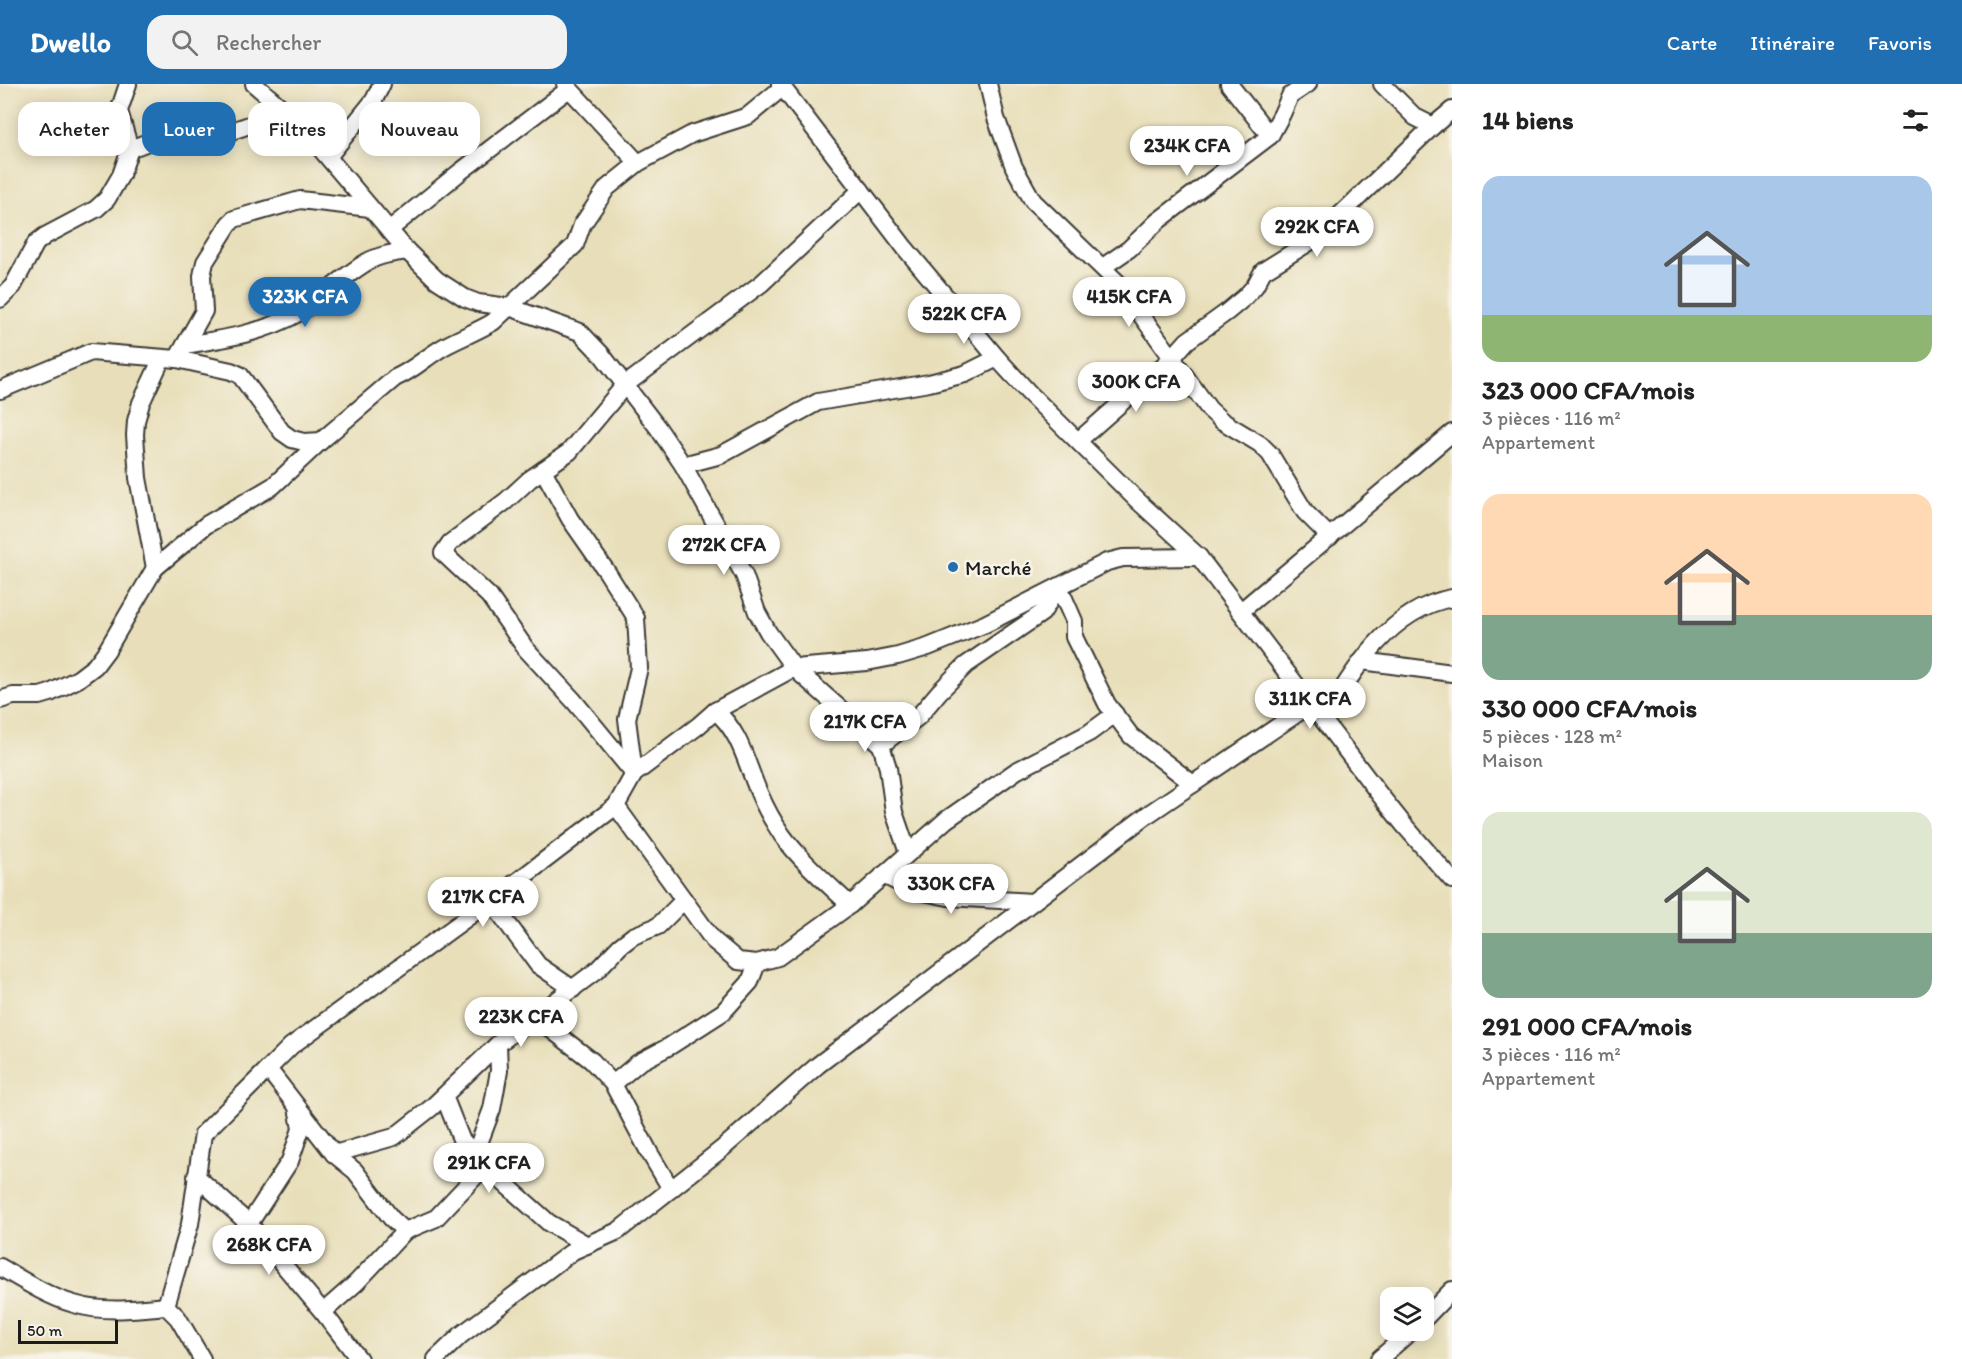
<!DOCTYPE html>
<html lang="fr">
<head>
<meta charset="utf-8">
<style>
	:root { --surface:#fff; --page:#f2f2f2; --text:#222; --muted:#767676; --accent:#1f6fb2 }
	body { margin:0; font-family:Itim,sans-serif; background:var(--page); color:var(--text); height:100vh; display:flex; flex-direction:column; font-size:22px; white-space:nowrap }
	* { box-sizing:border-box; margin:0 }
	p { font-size:20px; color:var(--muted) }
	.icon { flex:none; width:33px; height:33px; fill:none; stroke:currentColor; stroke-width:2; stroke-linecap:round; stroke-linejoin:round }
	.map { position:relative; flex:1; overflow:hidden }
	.drawer { display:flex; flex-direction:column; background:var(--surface); width:510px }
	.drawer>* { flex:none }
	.guide { position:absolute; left:18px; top:18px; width:570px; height:54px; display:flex; gap:12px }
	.controls { position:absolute; left:1380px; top:1203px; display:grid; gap:12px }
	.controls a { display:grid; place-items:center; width:54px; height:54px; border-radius:12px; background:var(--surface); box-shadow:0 3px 15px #0003; font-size:30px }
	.scale { position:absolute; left:18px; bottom:15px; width:100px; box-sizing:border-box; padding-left:6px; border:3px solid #1c1c1c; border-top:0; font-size:16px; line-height:21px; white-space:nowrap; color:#1c1c1c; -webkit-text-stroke:4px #f7f3e8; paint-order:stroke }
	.price { position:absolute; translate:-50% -51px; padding:0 14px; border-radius:21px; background:#fff; color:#222; font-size:20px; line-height:39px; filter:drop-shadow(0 2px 3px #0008) }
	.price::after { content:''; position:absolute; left:50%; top:36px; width:18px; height:14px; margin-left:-9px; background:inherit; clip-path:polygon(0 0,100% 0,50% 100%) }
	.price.current { background:var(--accent); color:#fff }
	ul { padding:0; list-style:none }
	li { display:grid; align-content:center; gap:12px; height:318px; padding:0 30px }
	li span { display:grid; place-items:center; height:186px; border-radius:18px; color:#555 }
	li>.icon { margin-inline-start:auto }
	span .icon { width:108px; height:108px; fill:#fffc; stroke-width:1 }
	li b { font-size:26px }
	h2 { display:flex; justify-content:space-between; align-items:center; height:72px; padding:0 30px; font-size:26px }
	.tag { padding:0 21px; border-radius:18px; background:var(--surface); box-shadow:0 3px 15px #0003; font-size:21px; line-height:54px }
	.tag.current { background:var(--accent); color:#fff }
	header { display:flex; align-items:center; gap:36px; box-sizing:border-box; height:84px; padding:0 30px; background:var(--accent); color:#fff }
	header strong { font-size:28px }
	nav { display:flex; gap:33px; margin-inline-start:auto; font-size:21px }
	.search { width:420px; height:54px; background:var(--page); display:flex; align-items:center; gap:15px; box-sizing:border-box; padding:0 21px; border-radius:18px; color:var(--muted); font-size:22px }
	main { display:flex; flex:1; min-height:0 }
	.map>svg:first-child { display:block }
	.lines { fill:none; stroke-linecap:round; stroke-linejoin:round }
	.minor-casing { stroke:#3b3934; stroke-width:20 }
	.minor { stroke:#fff; stroke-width:16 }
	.poi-dot { fill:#1f6fb2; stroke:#f7f3e8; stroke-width:2 }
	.labels { text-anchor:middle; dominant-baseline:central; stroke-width:5; stroke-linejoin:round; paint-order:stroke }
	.poi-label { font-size:21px; fill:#1c1c1c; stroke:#f7f3e8; text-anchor:start }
</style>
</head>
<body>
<header>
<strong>Dwello</strong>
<div class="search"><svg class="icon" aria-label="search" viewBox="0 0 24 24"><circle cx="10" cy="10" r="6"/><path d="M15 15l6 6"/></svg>Rechercher</div>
<nav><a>Carte</a><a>Itinéraire</a><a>Favoris</a></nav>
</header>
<main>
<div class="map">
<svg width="1452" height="1275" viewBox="0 0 1452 1275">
	<rect width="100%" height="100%" fill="#f7f3e8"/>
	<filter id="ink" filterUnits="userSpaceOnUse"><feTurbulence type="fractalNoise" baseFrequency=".0167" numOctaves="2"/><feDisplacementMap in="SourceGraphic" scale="12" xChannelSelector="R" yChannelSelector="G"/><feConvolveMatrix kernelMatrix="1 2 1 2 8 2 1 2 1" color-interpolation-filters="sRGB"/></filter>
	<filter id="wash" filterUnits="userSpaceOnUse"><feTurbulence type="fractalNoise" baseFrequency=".008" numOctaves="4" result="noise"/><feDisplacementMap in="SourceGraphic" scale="24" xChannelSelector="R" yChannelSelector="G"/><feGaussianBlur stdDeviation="1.35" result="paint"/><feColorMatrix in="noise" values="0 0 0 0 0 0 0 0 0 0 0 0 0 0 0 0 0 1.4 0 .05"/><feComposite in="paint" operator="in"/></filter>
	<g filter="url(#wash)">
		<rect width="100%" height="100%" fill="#e8dfba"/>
	</g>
	<g filter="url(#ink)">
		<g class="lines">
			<defs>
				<g id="minor">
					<polyline points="254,0 298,38 407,167 437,196 465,214 478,219 509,223 580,248 602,271 658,344 683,381 721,371 818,318 929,299 965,290 997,274"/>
					<polyline points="565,0 638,79"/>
					<polyline points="780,0 905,164 997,274 1028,308 1138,417 1199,473 1380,711 1404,741 1452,796"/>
					<polyline points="988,0 996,34 1014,83 1033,117 1118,199 1209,325 1222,337 1260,360 1270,370 1305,428 1330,453"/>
					<polyline points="1382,0 1415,33 1433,42 1452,26"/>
					<polyline points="1270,52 1282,30 1290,12 1308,0"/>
					<polyline points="130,65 161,53 202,54 226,49 287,28"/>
					<polyline points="328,73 374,16 382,0"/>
					<polyline points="389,146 460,88 569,5"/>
					<polyline points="1103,183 1129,165 1158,137 1270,52 1229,0"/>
					<polyline points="0,215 13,202 36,159 45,152 96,125 107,115 121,91 130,65 119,27 128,0"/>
					<path d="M185 261C224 255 265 249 300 228 323 213 343 192 367 178 379 171 393 169 407 167"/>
					<polyline points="177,275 204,227 202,192 205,178 229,140 234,135 300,116 370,124"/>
					<path d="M0 306 91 268 177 275 231 287 240 291 282 348 292 355 304 358 321 357 395 294C414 286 428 271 447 261 462 253 478 247 493 238L575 161 582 141 607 104 638 79 692 50 748 32 783 3"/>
					<polyline points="1078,357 1172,274 1187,257 1227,228 1245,213 1255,202 1263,187 1316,154 1433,42"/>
					<polyline points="683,381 744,491 757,528 768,548 794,584 881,661 888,684 894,728 908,769"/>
					<polyline points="543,386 570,435 607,488 636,534 639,584 627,635 634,689"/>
					<polyline points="155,484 138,394 135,351 136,337 141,319 162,274"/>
					<polyline points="1059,503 1074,537 1074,553 1107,620 1131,652 1193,700"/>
					<polyline points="1241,527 1452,349"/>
					<polyline points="1362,577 1452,589"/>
					<polyline points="0,616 13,612 40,612 50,609 78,595 95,582 107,566 155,484 206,441 273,402 321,357"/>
					<path d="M715 627C741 647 747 683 760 711 766 725 774 739 782 751 801 777 827 799 850 821"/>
					<path d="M1324 636C1353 586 1390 525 1452 514"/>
					<polyline points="881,661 918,633 939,608 966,581 1042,529 1058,503"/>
					<polyline points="634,690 574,617 526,565 489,512 443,469 450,459 506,417 530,395 569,368 625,301 762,199 861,106"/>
					<polyline points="616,722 713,856 738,877 757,879 778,873 850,821 946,736 1016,687 1089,649 1115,630"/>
					<polyline points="883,791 914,806 948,813 1032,818"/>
					<polyline points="491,817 538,881 573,905"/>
					<polyline points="535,933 592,977 613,1000 649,1068 671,1105"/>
					<polyline points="268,985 334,1070 355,1087 391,1134 405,1147 436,1134 485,1082"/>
					<polyline points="613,1000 638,979 670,962 723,928 750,898 757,879"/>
					<polyline points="444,1012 461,1055 485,1082 549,1139 587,1161"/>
					<polyline points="334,1070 394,1053 431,1024 498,960 596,887 620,862 633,852 658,842 684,816"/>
					<polyline points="475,1070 492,1025 499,987 498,960"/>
					<polyline points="196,1092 249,1140 323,1228 359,1275"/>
					<polyline points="249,1140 290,1077 301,1045 297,1023"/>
					<path d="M0 1183C24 1197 47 1212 74 1220 103 1229 136 1225 166 1222L178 1234 202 1275"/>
					<polyline points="166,1222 190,1140 203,1050 291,962 519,796 616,722 634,690 698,642 715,627 794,584 867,578 898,572 928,563 985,540 1107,478 1123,474 1199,473"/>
					<polyline points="323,1228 356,1199 405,1147"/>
					<polyline points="1424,1235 1452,1206"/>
					<polyline points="436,1275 461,1251 573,1167 618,1147 723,1064 818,981 1147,731 1311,620"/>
					<polyline points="1379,1275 1412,1246"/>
				</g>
			</defs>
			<use href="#minor" class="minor-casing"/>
			<use href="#minor" class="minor"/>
		</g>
	</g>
	<circle class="poi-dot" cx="953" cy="483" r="6"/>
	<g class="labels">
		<g class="poi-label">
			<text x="965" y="483">Marché</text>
		</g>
	</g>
</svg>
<div class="controls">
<a><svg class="icon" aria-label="layers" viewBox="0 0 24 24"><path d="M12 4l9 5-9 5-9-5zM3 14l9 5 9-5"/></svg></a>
</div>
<div class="scale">50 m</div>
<b class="price" style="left:1187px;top:93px">234K CFA</b>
<b class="price" style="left:1317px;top:174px">292K CFA</b>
<b class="price current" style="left:305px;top:244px">323K CFA</b>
<b class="price" style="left:1129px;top:244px">415K CFA</b>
<b class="price" style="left:964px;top:261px">522K CFA</b>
<b class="price" style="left:1136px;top:329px">300K CFA</b>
<b class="price" style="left:724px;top:492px">272K CFA</b>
<b class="price" style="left:1310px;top:646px">311K CFA</b>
<b class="price" style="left:865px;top:669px">217K CFA</b>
<b class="price" style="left:951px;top:831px">330K CFA</b>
<b class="price" style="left:483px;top:844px">217K CFA</b>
<b class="price" style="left:521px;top:964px">223K CFA</b>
<b class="price" style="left:489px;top:1110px">291K CFA</b>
<b class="price" style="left:269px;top:1192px">268K CFA</b>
<div class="guide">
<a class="tag">Acheter</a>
<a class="tag current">Louer</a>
<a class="tag">Filtres</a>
<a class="tag">Nouveau</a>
</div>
</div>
<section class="drawer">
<h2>14 biens<svg class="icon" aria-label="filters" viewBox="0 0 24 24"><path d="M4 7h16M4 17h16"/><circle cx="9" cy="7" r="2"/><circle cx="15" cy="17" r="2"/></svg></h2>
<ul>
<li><span style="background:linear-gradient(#a9c7e8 75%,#8fb573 0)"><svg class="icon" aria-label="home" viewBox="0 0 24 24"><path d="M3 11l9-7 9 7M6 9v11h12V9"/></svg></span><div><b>323 000 CFA/mois</b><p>3 pièces · 116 m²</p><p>Appartement</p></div></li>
<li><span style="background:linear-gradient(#ffd9b3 65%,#7fa58c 0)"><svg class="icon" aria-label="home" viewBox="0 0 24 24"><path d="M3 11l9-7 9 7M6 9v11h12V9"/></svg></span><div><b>330 000 CFA/mois</b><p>5 pièces · 128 m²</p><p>Maison</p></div></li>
<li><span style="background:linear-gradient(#dfe7d0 65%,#7fa58c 0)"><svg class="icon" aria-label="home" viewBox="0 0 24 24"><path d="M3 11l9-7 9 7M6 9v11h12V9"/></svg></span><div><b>291 000 CFA/mois</b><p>3 pièces · 116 m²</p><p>Appartement</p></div></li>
</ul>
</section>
</main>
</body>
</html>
